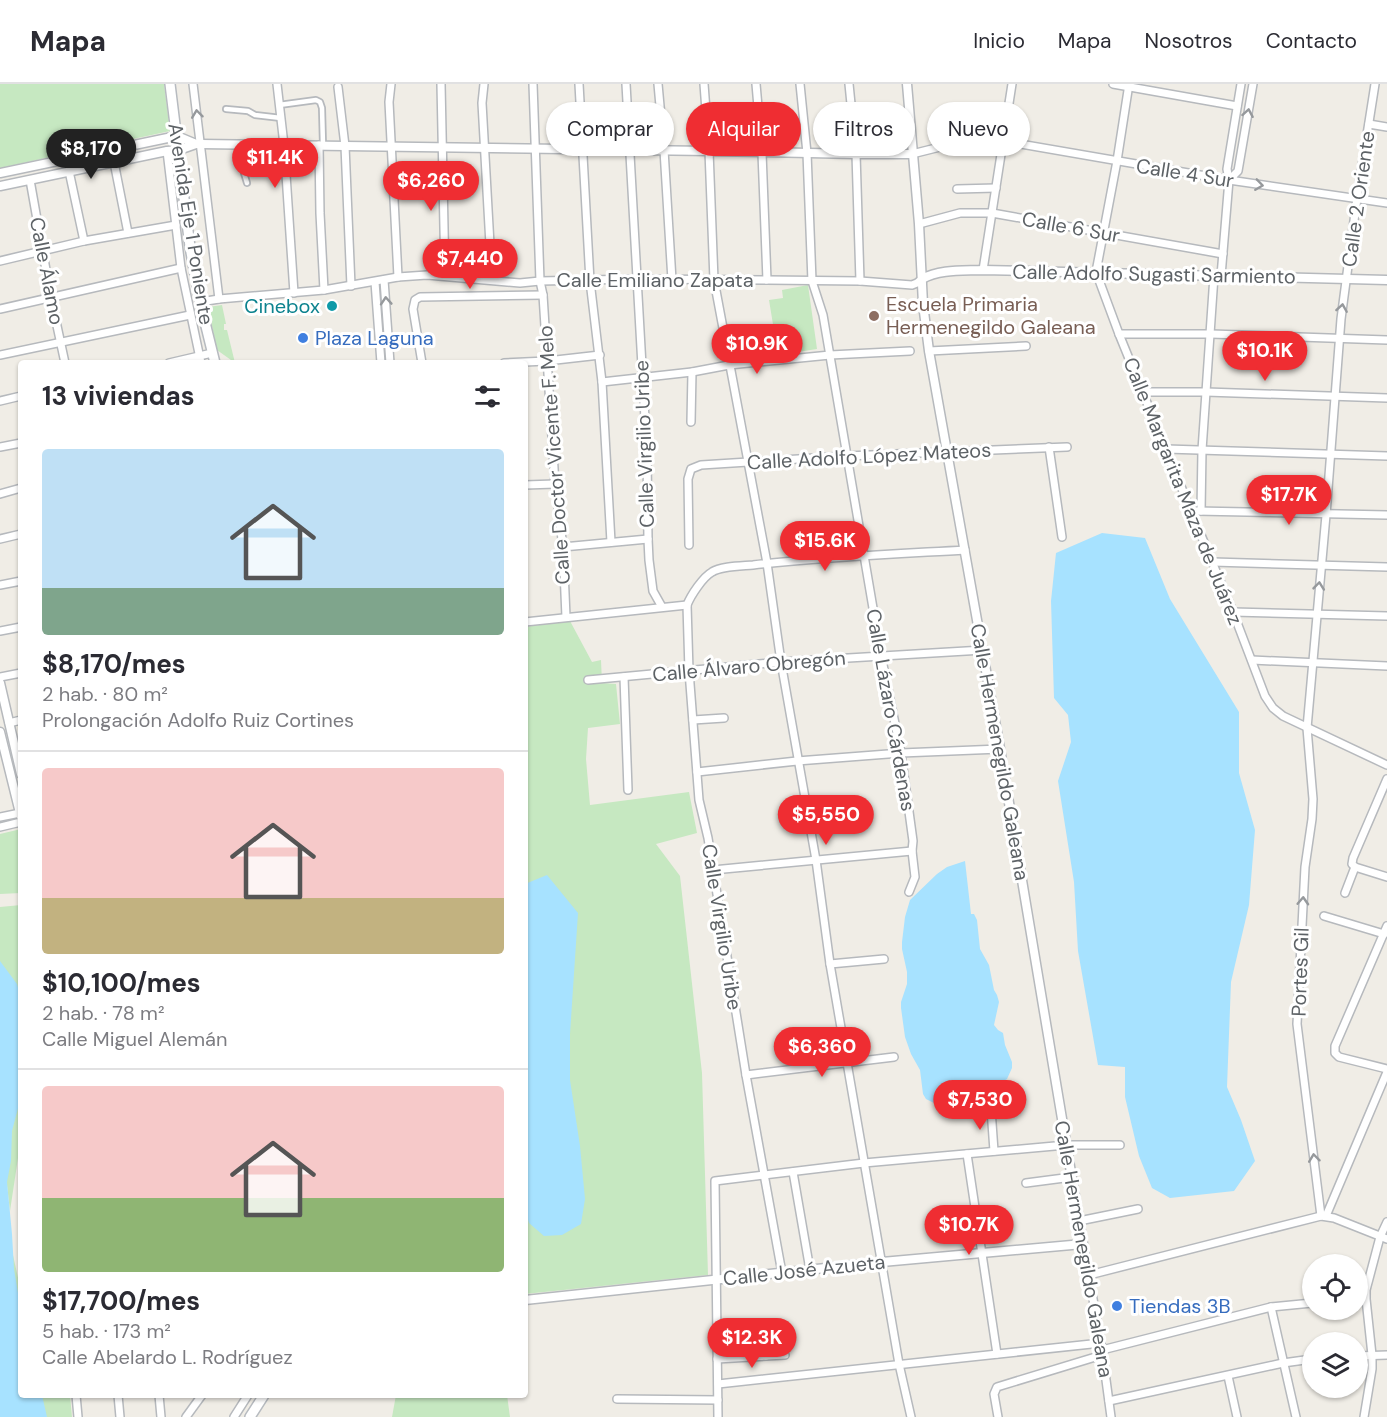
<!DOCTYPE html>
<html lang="es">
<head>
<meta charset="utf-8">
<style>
	:root { --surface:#fff; --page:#f7f7f7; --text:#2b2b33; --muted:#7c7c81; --line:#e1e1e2; --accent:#ef2d32 }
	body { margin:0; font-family:"DM Sans",sans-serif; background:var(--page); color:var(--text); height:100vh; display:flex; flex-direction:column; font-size:22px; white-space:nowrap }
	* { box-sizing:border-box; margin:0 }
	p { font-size:20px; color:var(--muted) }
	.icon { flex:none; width:33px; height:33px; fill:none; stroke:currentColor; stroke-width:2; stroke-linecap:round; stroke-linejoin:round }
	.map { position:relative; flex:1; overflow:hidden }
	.side { position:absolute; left:18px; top:276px; width:510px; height:1038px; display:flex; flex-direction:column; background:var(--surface); border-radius:6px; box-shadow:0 2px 4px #0004 }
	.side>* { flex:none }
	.guide { position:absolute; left:546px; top:18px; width:570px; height:54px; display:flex; gap:12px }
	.tools { position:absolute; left:1302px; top:1170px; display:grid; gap:12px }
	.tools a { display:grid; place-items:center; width:66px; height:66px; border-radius:50%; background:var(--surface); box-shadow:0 2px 4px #0004; font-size:30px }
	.price { position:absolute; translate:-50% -51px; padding:0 14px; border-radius:21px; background:var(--accent); color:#fff; font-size:20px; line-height:39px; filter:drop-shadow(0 2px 3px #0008) }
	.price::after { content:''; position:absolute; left:50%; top:36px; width:18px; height:14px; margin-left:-9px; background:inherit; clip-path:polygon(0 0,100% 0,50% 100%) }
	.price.active { background:#222; color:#fff }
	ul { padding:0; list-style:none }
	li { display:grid; align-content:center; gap:12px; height:318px; padding:0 24px }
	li+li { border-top:2px solid var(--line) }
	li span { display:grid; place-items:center; height:186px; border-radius:6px; color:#555 }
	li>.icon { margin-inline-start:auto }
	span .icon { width:108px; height:108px; fill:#fffc; stroke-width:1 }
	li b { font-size:26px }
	h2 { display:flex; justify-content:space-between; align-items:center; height:72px; padding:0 24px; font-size:26px }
	.pill { padding:0 21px; border-radius:27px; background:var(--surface); box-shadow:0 2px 4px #0004; font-size:21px; line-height:54px }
	.pill.active { background:var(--accent); color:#fff }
	header { display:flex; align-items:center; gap:36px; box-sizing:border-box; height:84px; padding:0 30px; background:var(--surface); border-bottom:2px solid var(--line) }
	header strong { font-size:28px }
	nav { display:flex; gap:33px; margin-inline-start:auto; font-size:21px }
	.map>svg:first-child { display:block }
	.green { fill:#c6e8c1 }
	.water { fill:#a7e2ff }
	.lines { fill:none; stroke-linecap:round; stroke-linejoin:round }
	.pedestrian-casing { stroke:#b6b9bd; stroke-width:8 }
	.minor-casing { stroke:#b6b9bd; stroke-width:10 }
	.tertiary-casing { stroke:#b6b9bd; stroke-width:11 }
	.secondary-casing { stroke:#b7bbc0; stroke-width:12 }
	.pedestrian { stroke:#fff; stroke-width:4.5 }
	.minor { stroke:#fff; stroke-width:7 }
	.tertiary { stroke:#fff; stroke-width:8 }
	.secondary { stroke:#fff; stroke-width:9 }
	.oneway { stroke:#96999c }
	.culture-dot { fill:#0f9aa8; stroke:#fff; stroke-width:2 }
	.education-dot { fill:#8d6e63; stroke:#fff; stroke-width:2 }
	.shop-dot { fill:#3f7fe0; stroke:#fff; stroke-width:2 }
	.labels { text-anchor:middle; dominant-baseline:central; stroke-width:6; stroke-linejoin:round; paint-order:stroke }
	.street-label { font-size:20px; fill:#5d6266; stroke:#fff }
	.education-label { font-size:20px; fill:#785e54; stroke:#fff; text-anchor:start }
	.culture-label { font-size:20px; fill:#0d838f; stroke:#fff; text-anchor:end }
	.shop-label { font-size:20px; fill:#366cbe; stroke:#fff; text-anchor:start }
</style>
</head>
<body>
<header>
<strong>Mapa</strong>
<nav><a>Inicio</a><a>Mapa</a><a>Nosotros</a><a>Contacto</a></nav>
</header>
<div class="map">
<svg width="1387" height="1333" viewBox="0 0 1387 1333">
	<rect width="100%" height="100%" fill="#f0ede6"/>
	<g class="green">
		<polygon points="0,0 164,0 170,47 0,84"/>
		<polygon points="808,201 817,265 778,271 769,216 783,214 782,206"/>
		<polygon points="222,221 226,240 224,240 224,246 227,246 235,279 232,279 231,276 217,266 208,223"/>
		<polygon points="570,537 592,578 601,576 602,599 616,600 620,640 588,644 586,675 590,721 689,708 697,749 656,760 680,792 702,989 708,1191 525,1210 525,543"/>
		<polygon points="21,745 21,809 0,810 0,750"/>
		<polygon points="21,821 21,1073 18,1074 10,1127 7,1101 2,1122 21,1207 21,1311 70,1311 72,1333 0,1333 0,823"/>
		<polygon points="396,1311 507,1311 510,1333 392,1333"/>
	</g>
	<g class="water">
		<polygon points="1102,449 1145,454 1170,515 1239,628 1239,689 1255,746 1249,821 1231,898 1227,1003 1241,1036 1255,1077 1234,1107 1170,1114 1152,1104 1139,1072 1125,1013 1125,983 1098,981 1078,867 1074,798 1058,697 1071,658 1068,631 1054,614 1051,517 1056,469"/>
		<polygon points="965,777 971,830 974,830 977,836 980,865 989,881 994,906 997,911 999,918 994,941 998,946 1003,949 1005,961 1012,978 1012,984 1007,995 997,1001 985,1013 960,1027 950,1022 938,1021 926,1015 923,1010 920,986 911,970 905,953 901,924 901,918 907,900 907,888 902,865 902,858 905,833 910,816 937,790 947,783"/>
		<polygon points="547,791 578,829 570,950 570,996 580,1062 585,1115 581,1140 562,1151 544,1152 529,1139 525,1125 525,800"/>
		<polygon points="0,877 17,900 21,915 21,1013 12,1047 11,1077 7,1098 12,1150 14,1185 21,1227 21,1311 42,1311 47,1333 0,1333"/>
	</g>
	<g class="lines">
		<defs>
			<g id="pedestrian">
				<polyline points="279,21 316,16 320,18 322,24 323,61"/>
				<polyline points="226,25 248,27 255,31 281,34"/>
				<polyline points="241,60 241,79 247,99"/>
			</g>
			<g id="minor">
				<polyline points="193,0 219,215"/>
				<polyline points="277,0 284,61 294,209"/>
				<polyline points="391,0 389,18 398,193"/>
				<polyline points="441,0 445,192"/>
				<polyline points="484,0 482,19 492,196"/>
				<polyline points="533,0 540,197 543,211 555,400 563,463 566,533"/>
				<polyline points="579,0 590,197 602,298 611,458"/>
				<polyline points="626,0 647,370 648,455 649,476 653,507 662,523"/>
				<polyline points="658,0 664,66 672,196"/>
				<polyline points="704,0 709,67 714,196 767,479 781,578 816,776 830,880 899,1280 911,1333"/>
				<polyline points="756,0 762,69 767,196"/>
				<polyline points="800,0 807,69 812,197 823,231 881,571 901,669 913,757 912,767 915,793 909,808"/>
				<polyline points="849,0 856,70 860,197"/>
				<polyline points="1113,0 1237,22"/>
				<polyline points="1129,0 1117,77 1096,188 1119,250 1191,427 1233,528 1265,612 1273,624 1283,632 1387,681"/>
				<polyline points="338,3 345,62 351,202"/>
				<polyline points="1369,40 1387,43"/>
				<polyline points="319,61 320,129 324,206"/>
				<polyline points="167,67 181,184 201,279"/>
				<polyline points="912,70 960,58 978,55 1003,57 1229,96 1387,119"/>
				<polyline points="114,78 128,149"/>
				<polyline points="69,87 84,157"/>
				<polyline points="30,96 51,214 65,279"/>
				<polyline points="1229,96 1238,87 1253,0"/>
				<polyline points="957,105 996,104"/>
				<polyline points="919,140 960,129 992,129 1223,170"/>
				<polyline points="0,177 84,157 176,141"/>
				<polyline points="983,186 1012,0"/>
				<polyline points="1221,192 1229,96 1227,85 1241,0"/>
				<polyline points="384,196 390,279"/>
				<polyline points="375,198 381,279"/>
				<polyline points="200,218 219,215 324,206 398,193 427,191 520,199 540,197 637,195 767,196 860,197 912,201 917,199 922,195"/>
				<polyline points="0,225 181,184"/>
				<polyline points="1119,250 1211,250 1387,256"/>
				<polyline points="929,267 1026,262"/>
				<polyline points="0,271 190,231"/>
				<polyline points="169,279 212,269"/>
				<polyline points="422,279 413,225 415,216 420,213 543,211"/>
				<polyline points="504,279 547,277 600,271"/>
				<polyline points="602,298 692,288 729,281 830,271 910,267"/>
				<polyline points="1143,308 1206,308 1387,314"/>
				<polyline points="0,317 21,312"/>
				<polyline points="691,338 692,288"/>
				<polyline points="0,363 21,359"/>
				<polyline points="1049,363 1062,453"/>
				<polyline points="1166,365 1387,372"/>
				<polyline points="525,401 555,400"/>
				<polyline points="0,410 21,404"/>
				<polyline points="1196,427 1387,431"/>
				<polyline points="1201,427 1202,366 1214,192"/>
				<polyline points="0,455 21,450"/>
				<polyline points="689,461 688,395 691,385 701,381 846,372 1067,363"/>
				<polyline points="563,463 648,455"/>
				<polyline points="1213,478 1387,483"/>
				<polyline points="0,501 21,497"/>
				<polyline points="1233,528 1387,532"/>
				<polyline points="525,538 687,521"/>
				<polyline points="0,547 21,543"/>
				<polyline points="1252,576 1387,582"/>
				<polyline points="0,593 21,589"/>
				<polyline points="624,593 628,706"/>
				<polyline points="588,596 781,578 983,566"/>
				<polyline points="693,636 724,634"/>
				<polyline points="9,639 21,636"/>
				<polyline points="697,688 797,677 901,669 1000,665"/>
				<polyline points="1387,695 1353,774 1352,780 1355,783 1387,793"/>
				<polyline points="0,733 20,729"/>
				<polyline points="0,743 21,738"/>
				<polyline points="713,786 912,767"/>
				<polyline points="1345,809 1355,783"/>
				<polyline points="1324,832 1384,850"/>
				<polyline points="1387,842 1335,962 1335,969 1339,973 1387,985"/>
				<polyline points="830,880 884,875"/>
				<polyline points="746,991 894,973"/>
				<polyline points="991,1025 994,1067"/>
				<polyline points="967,1070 997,1270"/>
				<polyline points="793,1088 810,1186"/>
				<polyline points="1026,1099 1072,1093"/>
				<polyline points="1321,1132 1297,940 1305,783 1312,735 1313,715 1307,644 1326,431 1341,235 1357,114 1375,0"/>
				<polyline points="1326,1132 1387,988"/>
				<polyline points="1079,1137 1138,1125"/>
				<polyline points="1083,1160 1101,1259 1111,1333"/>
				<path d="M782 1189 746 991 708 754 699 716 689 587 687 521C691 511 703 493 712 488 721 482 742 482 753 481 823 473 895 470 965 466"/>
				<polyline points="1089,1191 1321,1132 1334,1134 1387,1155"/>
				<polyline points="1271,1223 1296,1333"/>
				<polyline points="717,1250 783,1245"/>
				<polyline points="1102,1266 1271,1223 1312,1219"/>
				<polyline points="766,1272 766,1246"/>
				<polyline points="1358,1272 1387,1271"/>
				<polyline points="717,1275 785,1271"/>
				<polyline points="1228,1292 1237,1333"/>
				<polyline points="718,1300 1101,1259"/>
				<polyline points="76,1311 78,1333"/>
				<polyline points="118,1311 120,1333"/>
				<polyline points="159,1311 161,1333"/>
				<polyline points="617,1315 718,1316"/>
				<polyline points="1109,1317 1283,1279 1312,1275"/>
				<polyline points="186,1333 202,1311"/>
				<polyline points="234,1333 248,1311"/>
				<polyline points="718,1333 715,1097 864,1079 1066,1061 1120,1061"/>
				<polyline points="998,1333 994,1310 997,1303 1102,1271"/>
				<polyline points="1364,1333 1372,1285 1372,1271 1366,1215 1366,1206 1380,1153 1387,1138"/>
			</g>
			<g id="tertiary">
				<polyline points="0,89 177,52 196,60 201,60 709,67 856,70 912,70"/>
				<polyline points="0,102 167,67 179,66 196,60"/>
				<path d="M922 195C940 185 963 187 983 186L1387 196"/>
				<polyline points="0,599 21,690"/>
				<polyline points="0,648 21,733"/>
				<polyline points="525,1216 882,1178 1083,1160 1000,665 929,267 923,220 919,140 907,0"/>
			</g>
			<g id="secondary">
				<polyline points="170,0 190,163 200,218 215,279"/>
				<polyline points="250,1333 264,1311"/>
			</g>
		</defs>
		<use href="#pedestrian" class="pedestrian-casing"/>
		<use href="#minor" class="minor-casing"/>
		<use href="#tertiary" class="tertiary-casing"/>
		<use href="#secondary" class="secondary-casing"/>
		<use href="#pedestrian" class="pedestrian"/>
		<use href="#minor" class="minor"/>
		<use href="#tertiary" class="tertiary"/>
		<use href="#secondary" class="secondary"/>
	</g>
	<defs><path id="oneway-chevron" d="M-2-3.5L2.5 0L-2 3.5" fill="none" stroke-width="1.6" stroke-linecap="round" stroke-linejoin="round" transform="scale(1.5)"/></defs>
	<g class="oneway">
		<use href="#oneway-chevron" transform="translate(1248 29) rotate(-80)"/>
		<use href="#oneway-chevron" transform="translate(197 30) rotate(-97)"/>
		<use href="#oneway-chevron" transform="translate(1259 101) rotate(8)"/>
		<use href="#oneway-chevron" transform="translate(386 217) rotate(-94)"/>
		<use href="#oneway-chevron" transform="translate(1342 224) rotate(-81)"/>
		<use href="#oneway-chevron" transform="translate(1319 502) rotate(-84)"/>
		<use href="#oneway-chevron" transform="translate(1303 817) rotate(-87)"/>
		<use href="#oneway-chevron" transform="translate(1314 1074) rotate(-97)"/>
	</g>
	<circle class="culture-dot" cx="332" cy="222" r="6"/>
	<circle class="education-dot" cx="874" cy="232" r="6"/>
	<g class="shop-dot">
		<circle cx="303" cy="254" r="6"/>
		<circle cx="1117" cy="1222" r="6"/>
	</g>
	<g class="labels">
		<g class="street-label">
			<text transform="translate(1185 89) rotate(9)">Calle 4 Sur</text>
			<text transform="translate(1358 115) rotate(-82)">Calle 2 Oriente</text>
			<text transform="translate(191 140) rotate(81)">Avenida Eje 1 Poniente</text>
			<text transform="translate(1071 143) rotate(10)">Calle 6 Sur</text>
			<text transform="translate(47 187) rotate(79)">Calle Álamo</text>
			<text transform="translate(1154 190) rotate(1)">Calle Adolfo Sugasti Sarmiento</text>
			<text x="655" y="196">Calle Emiliano Zapata</text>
			<text transform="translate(644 360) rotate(-92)">Calle Virgilio Uribe</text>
			<text transform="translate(554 371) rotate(-94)">Calle Doctor Vicente F. Melo</text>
			<text transform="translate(869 372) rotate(-3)">Calle Adolfo López Mateos</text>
			<text transform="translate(1183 407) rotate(68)">Calle Margarita Maza de Juárez</text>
			<text transform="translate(749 582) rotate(-5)">Calle Álvaro Obregón</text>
			<text transform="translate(891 626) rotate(80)">Calle Lázaro Cárdenas</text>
			<text transform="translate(1000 668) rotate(80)">Calle Hermenegildo Galeana</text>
			<text transform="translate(722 843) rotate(81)">Calle Virgilio Uribe</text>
			<text transform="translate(1300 888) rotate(-88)">Portes Gil</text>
			<text transform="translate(1084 1165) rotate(80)">Calle Hermenegildo Galeana</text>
			<text transform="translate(804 1186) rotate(-6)">Calle José Azueta</text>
		</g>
		<g class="education-label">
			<text x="886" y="220">Escuela Primaria<tspan x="886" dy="23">Hermenegildo Galeana</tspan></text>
		</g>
		<g class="culture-label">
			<text x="320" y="222">Cinebox</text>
		</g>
		<g class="shop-label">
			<text x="315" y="254">Plaza Laguna</text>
			<text x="1129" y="1222">Tiendas 3B</text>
		</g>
	</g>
</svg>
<div class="tools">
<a><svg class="icon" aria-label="locate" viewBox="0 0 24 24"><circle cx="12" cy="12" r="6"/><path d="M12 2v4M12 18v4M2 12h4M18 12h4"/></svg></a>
<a><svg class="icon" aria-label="layers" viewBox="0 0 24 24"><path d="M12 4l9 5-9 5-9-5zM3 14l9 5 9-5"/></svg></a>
</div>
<b class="price active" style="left:91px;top:96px">$8,170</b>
<b class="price" style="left:275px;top:105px">$11.4K</b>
<b class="price" style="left:431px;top:128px">$6,260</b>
<b class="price" style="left:470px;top:206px">$7,440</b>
<b class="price" style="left:757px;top:291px">$10.9K</b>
<b class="price" style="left:1265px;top:298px">$10.1K</b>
<b class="price" style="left:1289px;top:442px">$17.7K</b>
<b class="price" style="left:825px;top:488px">$15.6K</b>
<b class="price" style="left:826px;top:762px">$5,550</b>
<b class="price" style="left:822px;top:994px">$6,360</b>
<b class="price" style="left:980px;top:1047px">$7,530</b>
<b class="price" style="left:969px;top:1172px">$10.7K</b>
<b class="price" style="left:752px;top:1285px">$12.3K</b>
<div class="guide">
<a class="pill">Comprar</a>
<a class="pill active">Alquilar</a>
<a class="pill">Filtros</a>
<a class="pill">Nuevo</a>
</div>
<section class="side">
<h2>13 viviendas<svg class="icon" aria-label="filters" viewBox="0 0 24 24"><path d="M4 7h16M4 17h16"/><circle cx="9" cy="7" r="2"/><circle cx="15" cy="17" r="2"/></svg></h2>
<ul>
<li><span style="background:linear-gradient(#bfe0f5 75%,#7fa58c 0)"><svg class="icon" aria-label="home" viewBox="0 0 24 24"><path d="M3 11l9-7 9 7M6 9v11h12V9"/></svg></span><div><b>$8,170/mes</b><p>2 hab. · 80 m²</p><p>Prolongación Adolfo Ruiz Cortines</p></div></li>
<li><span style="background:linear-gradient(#f6c9c9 70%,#c2b280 0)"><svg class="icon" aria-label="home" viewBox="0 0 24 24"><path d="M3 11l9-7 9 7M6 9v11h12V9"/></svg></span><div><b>$10,100/mes</b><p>2 hab. · 78 m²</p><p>Calle Miguel Alemán</p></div></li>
<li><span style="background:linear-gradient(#f6c9c9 60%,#8fb573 0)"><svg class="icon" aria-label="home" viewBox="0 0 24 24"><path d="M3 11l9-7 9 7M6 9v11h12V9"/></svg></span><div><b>$17,700/mes</b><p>5 hab. · 173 m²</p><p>Calle Abelardo L. Rodríguez</p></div></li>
</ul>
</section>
</div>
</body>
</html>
